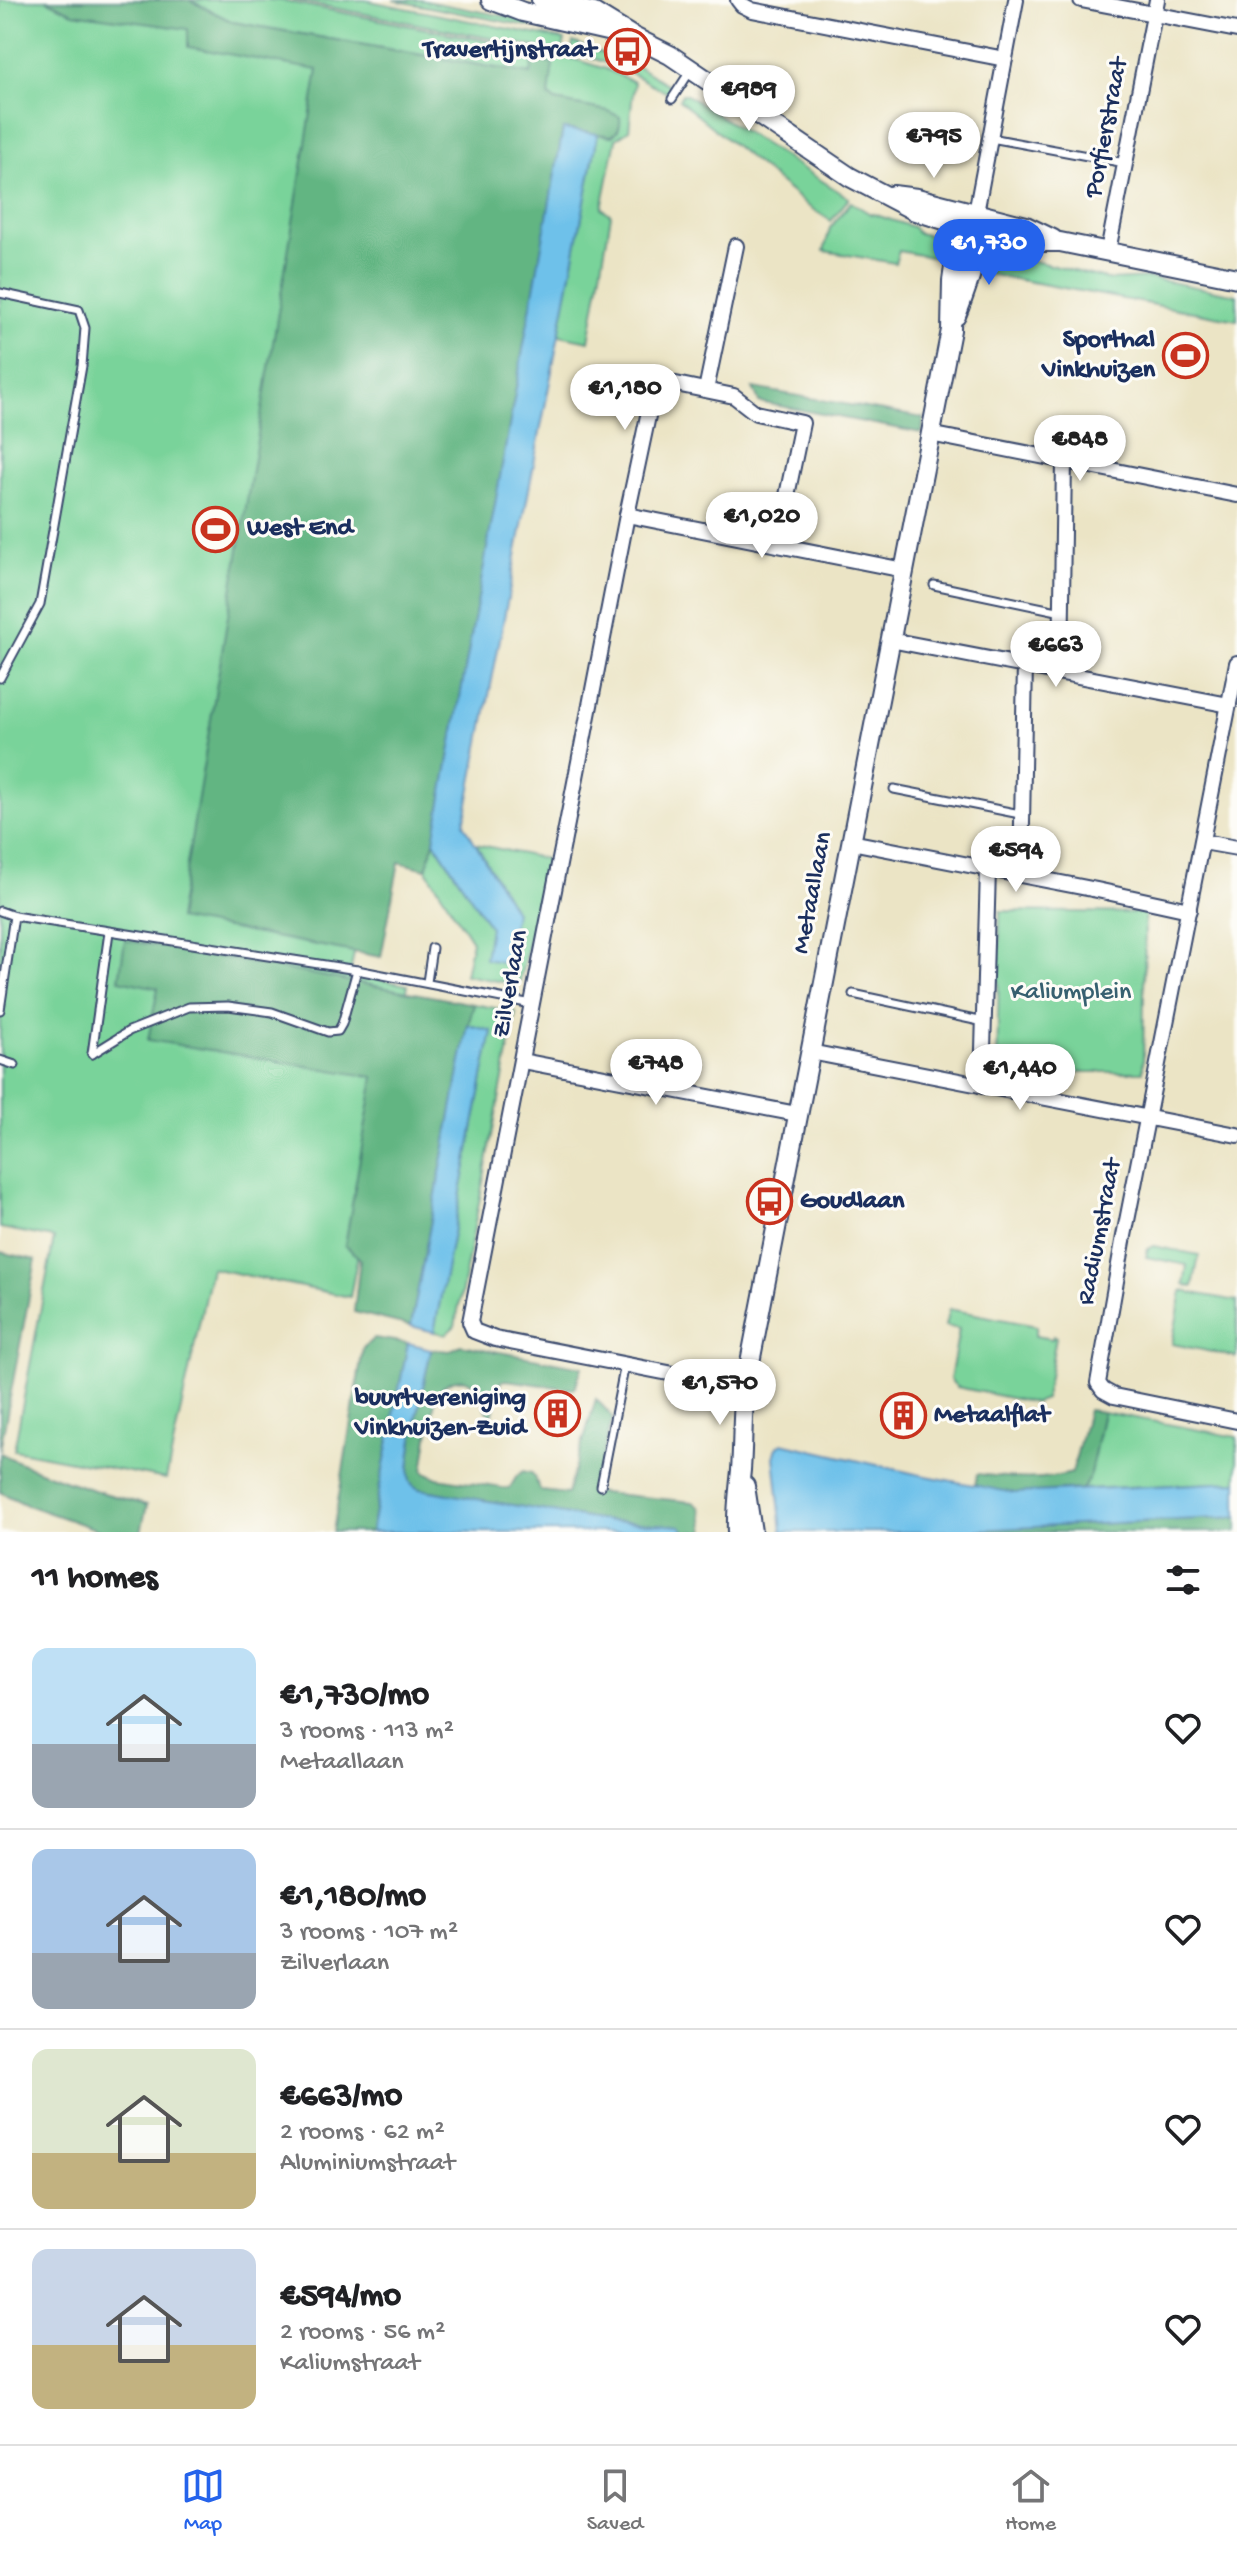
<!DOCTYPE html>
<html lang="en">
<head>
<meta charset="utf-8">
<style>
	:root { --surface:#fff; --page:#f2f2f2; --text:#202124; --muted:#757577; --line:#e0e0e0; --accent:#2563eb }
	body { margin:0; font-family:"Gochi Hand",sans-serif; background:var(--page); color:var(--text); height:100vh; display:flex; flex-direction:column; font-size:30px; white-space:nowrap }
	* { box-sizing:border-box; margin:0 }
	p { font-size:26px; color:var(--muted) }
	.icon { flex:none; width:44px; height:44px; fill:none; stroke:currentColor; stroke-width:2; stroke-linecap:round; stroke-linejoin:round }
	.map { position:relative; height:1532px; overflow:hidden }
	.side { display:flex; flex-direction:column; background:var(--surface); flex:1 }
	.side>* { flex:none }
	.price { position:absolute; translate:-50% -68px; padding:0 18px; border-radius:28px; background:#fff; color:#222; font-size:26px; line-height:52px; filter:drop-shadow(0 2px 4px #0008) }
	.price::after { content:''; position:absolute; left:50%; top:48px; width:24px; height:18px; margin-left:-12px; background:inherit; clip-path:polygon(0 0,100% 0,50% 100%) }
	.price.on { background:var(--accent); color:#fff }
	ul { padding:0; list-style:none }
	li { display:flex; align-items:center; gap:24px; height:200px; padding:0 32px }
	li+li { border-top:2px solid var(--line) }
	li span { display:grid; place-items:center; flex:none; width:224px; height:160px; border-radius:16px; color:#555 }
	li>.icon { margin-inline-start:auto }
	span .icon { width:96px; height:96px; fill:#fffc; stroke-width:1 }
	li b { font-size:34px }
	h2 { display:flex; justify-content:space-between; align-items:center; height:96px; padding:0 32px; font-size:34px }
	.tab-bar { display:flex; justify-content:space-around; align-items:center; height:112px; border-top:2px solid var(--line); background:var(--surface); font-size:22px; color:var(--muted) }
	.tab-bar a { display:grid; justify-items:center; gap:4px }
	.tab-bar .on { color:var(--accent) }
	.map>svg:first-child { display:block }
	.green { fill:#79d39a; stroke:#4a817c; stroke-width:2 }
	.forest { fill:#62b582; stroke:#3e7270; stroke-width:2 }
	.water { fill:#6ec1ea; stroke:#4478a4; stroke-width:2 }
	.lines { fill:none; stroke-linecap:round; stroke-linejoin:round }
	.service-casing { stroke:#3a4a6d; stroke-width:11 }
	.minor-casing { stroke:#3a4a6d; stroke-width:18 }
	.tertiary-casing { stroke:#3a4a6d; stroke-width:22 }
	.service { stroke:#fff; stroke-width:7 }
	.minor { stroke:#fff; stroke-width:14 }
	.tertiary { stroke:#fff; stroke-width:18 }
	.labels { text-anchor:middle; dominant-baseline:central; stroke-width:6; stroke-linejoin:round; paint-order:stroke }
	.poi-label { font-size:26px; font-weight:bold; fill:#1b2f5e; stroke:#fdfcf7; text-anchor:end }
	.street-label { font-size:26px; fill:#1b2f5e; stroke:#fdfcf7 }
	.park-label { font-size:26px; fill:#376070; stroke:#fdfcf7 }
</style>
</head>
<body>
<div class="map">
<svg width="1237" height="1532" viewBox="0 0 1237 1532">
	<rect width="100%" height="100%" fill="#fdfcf7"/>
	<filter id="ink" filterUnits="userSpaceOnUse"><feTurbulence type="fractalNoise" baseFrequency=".0125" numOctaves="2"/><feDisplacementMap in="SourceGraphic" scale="16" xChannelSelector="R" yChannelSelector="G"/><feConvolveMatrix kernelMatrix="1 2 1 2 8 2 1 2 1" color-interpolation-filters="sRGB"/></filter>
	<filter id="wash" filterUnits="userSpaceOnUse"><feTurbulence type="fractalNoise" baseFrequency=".006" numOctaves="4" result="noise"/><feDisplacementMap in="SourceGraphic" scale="32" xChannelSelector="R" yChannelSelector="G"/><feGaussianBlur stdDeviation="1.8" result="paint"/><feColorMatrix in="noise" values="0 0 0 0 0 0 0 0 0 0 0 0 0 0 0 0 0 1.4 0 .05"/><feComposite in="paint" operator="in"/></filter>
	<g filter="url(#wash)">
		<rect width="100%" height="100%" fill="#ebe4c5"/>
		<g class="green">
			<polygon points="0,0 77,0 516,84 350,974 408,985 350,1297 211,1268 166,1479 14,1450 54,1238 0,1228"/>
			<polygon points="189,0 278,0 561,55 606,69 634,82 629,130 616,139 602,208 611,215 589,341 559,335 598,134 612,136 608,111 555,101 549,96 552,63 534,60 531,74 233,22"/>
			<polygon points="293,0 365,0 565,40 562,52"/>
			<polygon points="393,0 420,0 535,22 532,27"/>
			<polygon points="573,42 637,66 673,88 669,94 625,70 575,52 572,49"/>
			<polygon points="682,94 685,94 849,198 831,221 808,206 679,100"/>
			<polygon points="851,202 872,215 873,214 913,227 917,233 934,236 943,249 941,259 899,251 895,263 824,251 830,228"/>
			<polygon points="1010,255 1110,280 1149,278 1237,295 1237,320 988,274 996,260"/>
			<polygon points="434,842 490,927 506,963 515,912 476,844 546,859 520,981 513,984 465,975 472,941 426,869"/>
			<polygon points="1000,911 1145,913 1143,1072 997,1072"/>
			<polygon points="474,1004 516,1012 455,1326 446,1334 434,1332 492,1031 468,1025"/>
			<polygon points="1153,1246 1199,1255 1193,1287 1184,1285 1187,1265 1146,1257 1148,1249"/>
			<polygon points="1182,1291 1237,1301 1237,1357 1172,1344"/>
			<polygon points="949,1309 1037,1326 1035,1336 1052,1339 1053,1336 1056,1337 1045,1399 1034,1403 957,1387 950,1380 959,1329 945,1326"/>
			<polygon points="1103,1412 1237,1437 1237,1482 1082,1489 1089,1479"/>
		</g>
		<g class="forest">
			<path d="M46 0H189L233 22 531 74 533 60 553 63 549 96 555 101 608 111 620 117C621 126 619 131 612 136L563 129 434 842 426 869 399 862 381 957 178 919 318 70 188 47V29L73 13Z"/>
			<polygon points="753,388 924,418 922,433 759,402"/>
			<polygon points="125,940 474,1004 468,1025 411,1326 354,1312 360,1259 345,1245 374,1077 148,1040 158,988 119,980"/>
			<polygon points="0,1252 36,1260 0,1450"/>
			<polygon points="374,1338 408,1343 371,1532 333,1532 363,1348"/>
			<path d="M461 1345 582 1367 575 1388 572 1389 506 1380 502 1381 492 1416C481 1408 484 1392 473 1384 461 1374 442 1382 437 1396 429 1419 427 1447 423 1471L437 1478 509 1489 517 1476 523 1471 532 1473 541 1491 567 1494 596 1399 613 1417 593 1492 693 1502 701 1508 705 1532H685L681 1526 598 1520 419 1489C414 1486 412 1486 410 1481 404 1467 427 1370 431 1349L449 1351Z"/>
			<path d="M1088 1410 1103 1412 1089 1479 1082 1489 1015 1493 975 1486 977 1474C1009 1478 1040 1482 1072 1473Z"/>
			<path d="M0 1453C47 1477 96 1492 147 1505L141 1532H104L27 1505 0 1492Z"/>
			<polygon points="1237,1517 1237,1532 972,1532 971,1530"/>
		</g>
		<g class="water">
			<polygon points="563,129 598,134 464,824 515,912 506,963 485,959 490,927 434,841"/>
			<polygon points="468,1025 492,1031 434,1332 411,1326"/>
			<path d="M408 1343 431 1349C427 1370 404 1467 410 1481 412 1486 414 1486 419 1489L598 1520 681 1526 685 1532H371Z"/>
			<polygon points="782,1443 916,1474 1015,1493 1237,1482 1237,1517 932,1532 782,1532 774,1457 777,1447"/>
		</g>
	</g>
	<g filter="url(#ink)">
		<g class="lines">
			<defs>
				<g id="service">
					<polyline points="672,99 691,70"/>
					<polyline points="991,138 1125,163"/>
					<polyline points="0,293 79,310 85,328 82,366 40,604 0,678"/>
					<polyline points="934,585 1062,612"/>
					<polyline points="894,789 1020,814"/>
					<polyline points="0,911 14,916 357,970 532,1004"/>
					<polyline points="427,982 432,948"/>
					<polyline points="853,994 984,1022"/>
					<polyline points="0,1010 14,916"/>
					<polyline points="92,1054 129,1031 189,1007 228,1006 272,1012 328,1032 338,1031 342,1024 357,970"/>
					<polyline points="92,1054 109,932"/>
					<polyline points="0,1060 15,1065"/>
					<polyline points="601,1486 625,1364"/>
				</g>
				<g id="minor">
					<polyline points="738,0 742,5 752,10 1005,59"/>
					<polyline points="1081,0 1237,30"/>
					<polyline points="976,213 1016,0"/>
					<polyline points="1108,251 1157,0"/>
					<polyline points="706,390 736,246"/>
					<polyline points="930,434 1237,495"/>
					<polyline points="627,515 904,570"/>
					<polyline points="890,640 1229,705"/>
					<polyline points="1237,663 1124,1236 1098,1383 1103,1390 1114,1396 1237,1421"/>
					<polyline points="1061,671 1064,461"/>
					<polyline points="851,842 1097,890 1189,910"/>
					<polyline points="1203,842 1237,848"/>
					<polyline points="1021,875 1025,665"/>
					<polyline points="810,1052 1237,1135"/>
					<polyline points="522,1061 797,1114"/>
					<polyline points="982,1086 988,869"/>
					<polyline points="745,1388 495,1339 474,1331 470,1322 627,515 652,397 659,389 671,383 734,396 756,413 802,423 777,544"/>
				</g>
				<g id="tertiary">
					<polyline points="491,0 523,12 620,34"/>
					<polyline points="541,0 594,13 630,35 670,55 850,177 915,211 1002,238 1022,242 1060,242 1237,278"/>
					<polyline points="893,195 917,198 1026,226 1053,239"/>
					<path d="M956 316C966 290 982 249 977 221"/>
					<polyline points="745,1486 752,1532"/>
					<path d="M737 1532C736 1511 739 1491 741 1470 743 1443 742 1415 745 1388L951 330 952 281 960 225 976 213"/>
				</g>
			</defs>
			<use href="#service" class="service-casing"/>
			<use href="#minor" class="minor-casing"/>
			<use href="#tertiary" class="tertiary-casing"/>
			<use href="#service" class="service"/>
			<use href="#minor" class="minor"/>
			<use href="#tertiary" class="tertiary"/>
		</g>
	</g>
	<defs>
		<symbol id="bus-ring" viewBox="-11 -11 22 22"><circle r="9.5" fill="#fdfcf7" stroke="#c8321e" stroke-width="1.5"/><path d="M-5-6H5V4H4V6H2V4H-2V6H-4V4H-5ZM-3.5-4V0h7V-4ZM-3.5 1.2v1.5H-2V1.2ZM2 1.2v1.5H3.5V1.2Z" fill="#c8321e"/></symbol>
		<symbol id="stadium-ring" viewBox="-11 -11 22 22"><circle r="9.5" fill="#fdfcf7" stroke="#c8321e" stroke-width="1.5"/><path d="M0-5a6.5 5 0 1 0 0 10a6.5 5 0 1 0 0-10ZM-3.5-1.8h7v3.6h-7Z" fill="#c8321e"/></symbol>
		<symbol id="building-ring" viewBox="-11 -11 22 22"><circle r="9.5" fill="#fdfcf7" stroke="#c8321e" stroke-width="1.5"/><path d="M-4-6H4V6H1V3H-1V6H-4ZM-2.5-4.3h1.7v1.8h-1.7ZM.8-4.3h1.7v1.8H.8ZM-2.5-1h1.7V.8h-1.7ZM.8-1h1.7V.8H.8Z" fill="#c8321e"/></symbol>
	</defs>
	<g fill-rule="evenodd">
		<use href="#bus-ring" x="602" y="26" width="51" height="51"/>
		<use href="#stadium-ring" x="1160" y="330" width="51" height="51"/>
		<use href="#stadium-ring" x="190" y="504" width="51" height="51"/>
		<use href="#bus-ring" x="744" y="1176" width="51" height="51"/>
		<use href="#building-ring" x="532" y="1388" width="51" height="51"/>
		<use href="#building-ring" x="878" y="1390" width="51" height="51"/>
	</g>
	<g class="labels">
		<g class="poi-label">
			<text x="596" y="51">Travertijnstraat</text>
			<text x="1155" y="341">Sporthal<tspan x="1155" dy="30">Vinkhuizen</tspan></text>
			<text x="247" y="529" text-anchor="start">West End</text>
			<text x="800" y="1202" text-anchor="start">Goudlaan</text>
			<text x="526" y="1399">buurtvereniging<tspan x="526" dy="30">Vinkhuizen-Zuid</tspan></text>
			<text x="934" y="1416" text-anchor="start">Metaalflat</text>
		</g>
		<g class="street-label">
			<text transform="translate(1108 128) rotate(-79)">Porfierstraat</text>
			<text transform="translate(814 893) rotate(-79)">Metaallaan</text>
			<text transform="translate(512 984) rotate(-80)">Zilverlaan</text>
			<text transform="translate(1101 1232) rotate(-79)">Radiumstraat</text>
		</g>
		<g class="park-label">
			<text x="1071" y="993">Kaliumplein</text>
		</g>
	</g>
</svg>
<b class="price" style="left:749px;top:133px">€989</b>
<b class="price" style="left:934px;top:180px">€795</b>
<b class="price on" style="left:989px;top:287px">€1,730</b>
<b class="price" style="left:625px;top:432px">€1,180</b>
<b class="price" style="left:1080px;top:483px">€848</b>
<b class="price" style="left:762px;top:560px">€1,020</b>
<b class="price" style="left:1056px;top:689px">€663</b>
<b class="price" style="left:1016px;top:894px">€594</b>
<b class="price" style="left:656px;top:1107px">€748</b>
<b class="price" style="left:1020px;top:1112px">€1,440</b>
<b class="price" style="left:720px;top:1427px">€1,570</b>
</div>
<section class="side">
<h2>11 homes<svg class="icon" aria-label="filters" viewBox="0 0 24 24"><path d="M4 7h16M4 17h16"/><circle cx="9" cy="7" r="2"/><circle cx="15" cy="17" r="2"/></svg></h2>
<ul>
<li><span style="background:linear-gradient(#bfe0f5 60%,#9aa5b1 0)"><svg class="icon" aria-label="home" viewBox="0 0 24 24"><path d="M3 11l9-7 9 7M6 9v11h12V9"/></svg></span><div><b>€1,730/mo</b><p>3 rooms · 113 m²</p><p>Metaallaan</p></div><svg class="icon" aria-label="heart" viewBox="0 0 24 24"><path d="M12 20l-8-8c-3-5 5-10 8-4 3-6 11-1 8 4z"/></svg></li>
<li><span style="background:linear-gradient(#a9c7e8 65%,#9aa5b1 0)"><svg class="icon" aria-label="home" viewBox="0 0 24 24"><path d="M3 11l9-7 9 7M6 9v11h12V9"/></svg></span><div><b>€1,180/mo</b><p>3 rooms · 107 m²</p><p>Zilverlaan</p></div><svg class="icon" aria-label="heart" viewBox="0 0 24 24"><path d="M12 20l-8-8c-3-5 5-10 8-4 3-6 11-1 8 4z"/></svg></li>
<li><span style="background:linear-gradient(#dfe7d0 65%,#c2b280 0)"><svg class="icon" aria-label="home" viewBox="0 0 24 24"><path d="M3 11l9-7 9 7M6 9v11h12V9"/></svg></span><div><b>€663/mo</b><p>2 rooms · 62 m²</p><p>Aluminiumstraat</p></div><svg class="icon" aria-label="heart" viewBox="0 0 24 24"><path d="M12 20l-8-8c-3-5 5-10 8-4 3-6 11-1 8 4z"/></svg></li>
<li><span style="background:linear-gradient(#c9d6e8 60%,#c2b280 0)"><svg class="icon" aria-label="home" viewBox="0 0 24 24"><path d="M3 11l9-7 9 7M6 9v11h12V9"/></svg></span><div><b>€594/mo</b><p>2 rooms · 56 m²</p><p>Kaliumstraat</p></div><svg class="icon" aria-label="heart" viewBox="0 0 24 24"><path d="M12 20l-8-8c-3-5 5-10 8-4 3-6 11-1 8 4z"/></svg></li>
</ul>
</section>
<nav class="tab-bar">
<a class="on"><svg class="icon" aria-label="map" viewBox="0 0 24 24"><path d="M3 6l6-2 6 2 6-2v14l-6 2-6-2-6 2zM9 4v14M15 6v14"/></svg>Map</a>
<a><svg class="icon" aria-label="saved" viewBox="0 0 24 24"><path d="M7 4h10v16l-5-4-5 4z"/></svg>Saved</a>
<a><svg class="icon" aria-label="home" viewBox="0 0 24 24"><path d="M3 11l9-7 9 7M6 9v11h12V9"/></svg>Home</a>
</nav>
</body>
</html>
